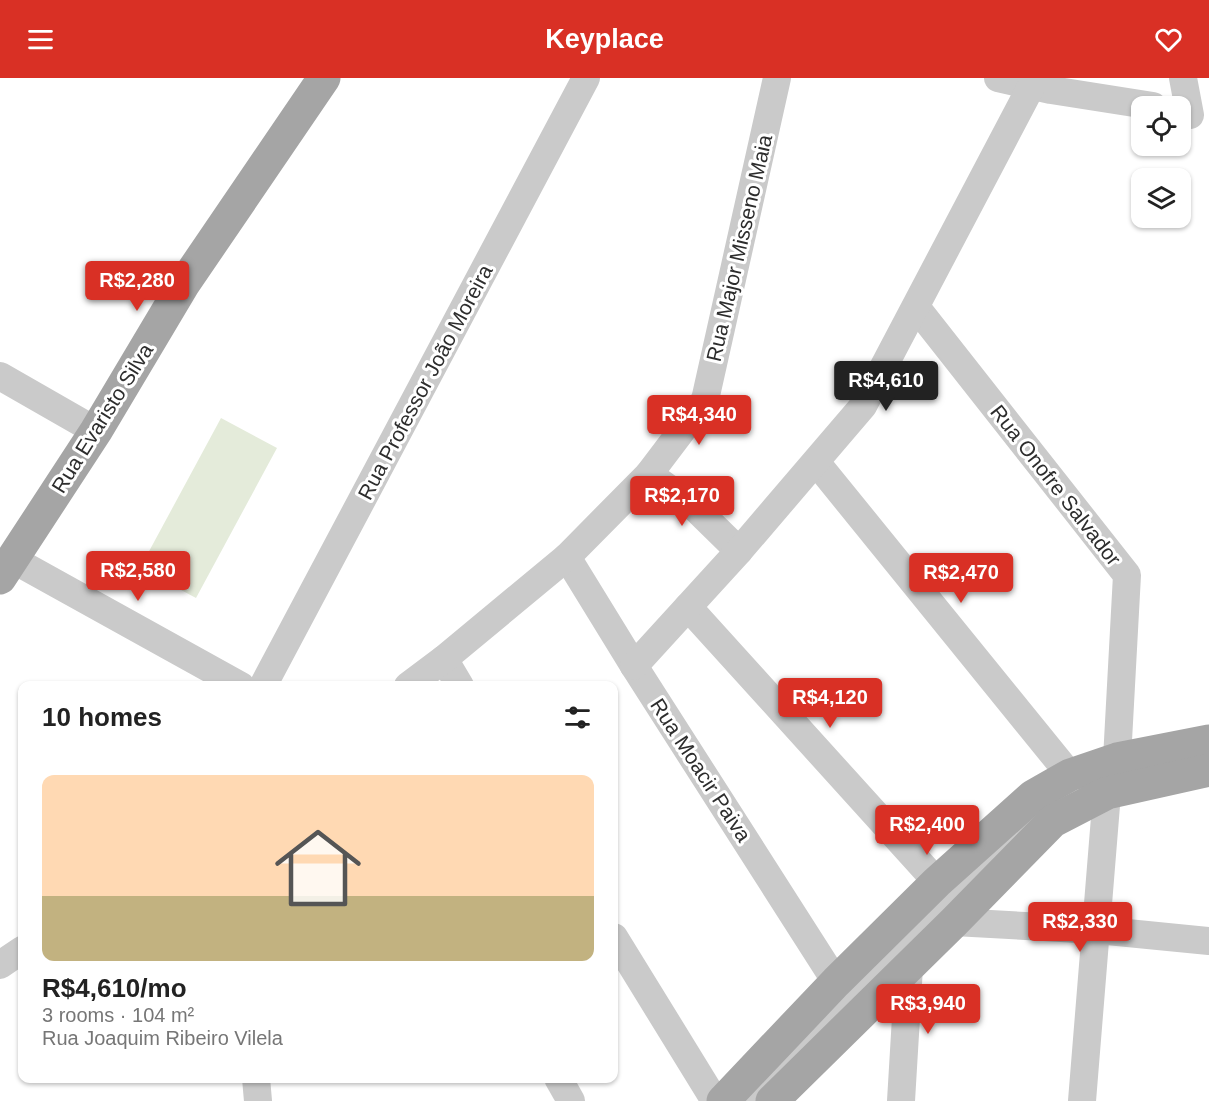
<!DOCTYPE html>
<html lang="en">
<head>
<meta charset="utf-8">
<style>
	:root { --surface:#fff; --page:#f6f6f6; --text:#222; --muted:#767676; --accent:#d93025 }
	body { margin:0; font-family:Arial,sans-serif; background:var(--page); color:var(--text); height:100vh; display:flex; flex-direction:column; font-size:22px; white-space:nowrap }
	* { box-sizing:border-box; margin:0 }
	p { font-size:20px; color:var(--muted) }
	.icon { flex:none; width:33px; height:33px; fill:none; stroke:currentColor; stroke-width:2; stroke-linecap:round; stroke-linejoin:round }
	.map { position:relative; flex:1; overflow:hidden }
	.drawer { position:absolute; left:18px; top:603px; width:600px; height:402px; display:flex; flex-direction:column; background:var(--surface); border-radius:12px; box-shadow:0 2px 4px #0004 }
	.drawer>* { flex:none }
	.buttons { position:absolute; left:1131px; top:18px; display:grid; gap:12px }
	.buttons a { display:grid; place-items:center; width:60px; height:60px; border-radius:12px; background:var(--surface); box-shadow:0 2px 4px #0004; font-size:30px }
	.price { position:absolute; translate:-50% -51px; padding:0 14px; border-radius:6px; background:var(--accent); color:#fff; font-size:20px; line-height:39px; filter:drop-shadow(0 2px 3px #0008) }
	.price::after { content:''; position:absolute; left:50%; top:36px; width:18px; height:14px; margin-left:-9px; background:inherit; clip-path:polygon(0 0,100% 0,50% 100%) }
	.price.on { background:#222; color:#fff }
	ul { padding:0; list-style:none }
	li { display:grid; align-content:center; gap:12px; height:318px; padding:0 24px }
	li span { display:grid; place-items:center; height:186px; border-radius:12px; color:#555 }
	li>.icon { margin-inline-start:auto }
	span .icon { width:108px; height:108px; fill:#fffc; stroke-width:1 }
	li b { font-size:26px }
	h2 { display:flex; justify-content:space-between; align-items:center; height:72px; padding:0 24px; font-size:26px }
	header { display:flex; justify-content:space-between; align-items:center; height:78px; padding:0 24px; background:var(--accent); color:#fff; font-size:27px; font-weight:800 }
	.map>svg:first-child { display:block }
	.green { fill:#e4ebda }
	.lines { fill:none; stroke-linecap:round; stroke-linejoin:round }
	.minor { stroke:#cacaca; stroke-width:28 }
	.major { stroke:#a5a5a5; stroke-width:33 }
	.labels { text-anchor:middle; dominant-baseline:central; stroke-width:6; stroke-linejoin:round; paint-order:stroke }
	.street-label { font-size:21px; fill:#2d2d2d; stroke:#fff }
</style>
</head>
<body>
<header><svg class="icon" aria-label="menu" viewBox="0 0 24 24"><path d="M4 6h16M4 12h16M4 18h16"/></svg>Keyplace<svg class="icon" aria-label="heart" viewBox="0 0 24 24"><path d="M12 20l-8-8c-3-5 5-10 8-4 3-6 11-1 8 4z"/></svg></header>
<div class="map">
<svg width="1209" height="1023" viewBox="0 0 1209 1023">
	<rect width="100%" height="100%" fill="#fff"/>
	<polygon class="green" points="221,340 277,370 196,520 140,490"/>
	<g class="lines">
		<g class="minor">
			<polyline points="998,0 1051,12 1153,28"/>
			<polyline points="1183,0 1190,37"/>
			<polyline points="916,229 1127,497 1117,681"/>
			<polyline points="0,298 96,353"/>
			<polyline points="816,384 1070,697"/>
			<polyline points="649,396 692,427 739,473"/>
			<polyline points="567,479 634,588 836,904"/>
			<polyline points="12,481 241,608"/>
			<polyline points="688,529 937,804"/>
			<polyline points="444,581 460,608"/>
			<polyline points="634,588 739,473 863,328 1032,7"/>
			<polyline points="263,608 586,0"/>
			<polyline points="408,608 444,581 567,479 649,396 705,322 777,0"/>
			<polyline points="954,844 1097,852 1209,863"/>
			<polyline points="614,859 715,1023"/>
			<polyline points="0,887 22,872"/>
			<polyline points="256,1000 258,1023"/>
			<polyline points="558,1000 571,1023"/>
			<polyline points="747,1023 1020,750 1032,742"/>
			<polyline points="901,1023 909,889"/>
			<polyline points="1082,1023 1107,715"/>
		</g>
		<g class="major">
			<polyline points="0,500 96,353 183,207 324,0"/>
			<polyline points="723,1023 836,904 937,804 1033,718 1070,697 1117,681 1209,663"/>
			<polyline points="772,1023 954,844 1053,743 1107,715 1209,692"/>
		</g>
	</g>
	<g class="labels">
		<g class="street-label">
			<text transform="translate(739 170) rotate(-77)">Rua Major Misseno Maia</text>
			<text transform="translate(425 304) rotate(-62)">Rua Professor João Moreira</text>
			<text transform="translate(102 340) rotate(-58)">Rua Evaristo Silva</text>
			<text transform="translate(1056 407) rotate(52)">Rua Onofre Salvador</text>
			<text transform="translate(701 692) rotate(57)">Rua Moacir Paiva</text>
		</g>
	</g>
</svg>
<div class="buttons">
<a><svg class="icon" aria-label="locate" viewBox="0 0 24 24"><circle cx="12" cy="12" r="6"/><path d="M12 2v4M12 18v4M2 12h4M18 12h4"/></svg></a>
<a><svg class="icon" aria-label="layers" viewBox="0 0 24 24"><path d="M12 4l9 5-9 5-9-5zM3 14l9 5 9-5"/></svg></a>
</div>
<b class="price" style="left:137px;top:234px">R$2,280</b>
<b class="price on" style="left:886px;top:334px">R$4,610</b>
<b class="price" style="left:699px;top:368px">R$4,340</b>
<b class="price" style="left:682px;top:449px">R$2,170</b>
<b class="price" style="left:138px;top:524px">R$2,580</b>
<b class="price" style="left:961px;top:526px">R$2,470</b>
<b class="price" style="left:830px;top:651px">R$4,120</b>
<b class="price" style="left:927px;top:778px">R$2,400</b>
<b class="price" style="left:1080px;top:875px">R$2,330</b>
<b class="price" style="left:928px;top:957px">R$3,940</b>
<section class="drawer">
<h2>10 homes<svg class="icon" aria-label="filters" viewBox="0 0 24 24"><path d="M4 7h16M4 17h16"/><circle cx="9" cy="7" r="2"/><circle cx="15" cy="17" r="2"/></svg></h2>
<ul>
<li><span style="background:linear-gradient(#ffd9b3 65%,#c2b280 0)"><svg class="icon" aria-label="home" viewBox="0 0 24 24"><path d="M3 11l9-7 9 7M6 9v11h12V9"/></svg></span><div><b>R$4,610/mo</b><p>3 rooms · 104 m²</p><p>Rua Joaquim Ribeiro Vilela</p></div></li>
</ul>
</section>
</div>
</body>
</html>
